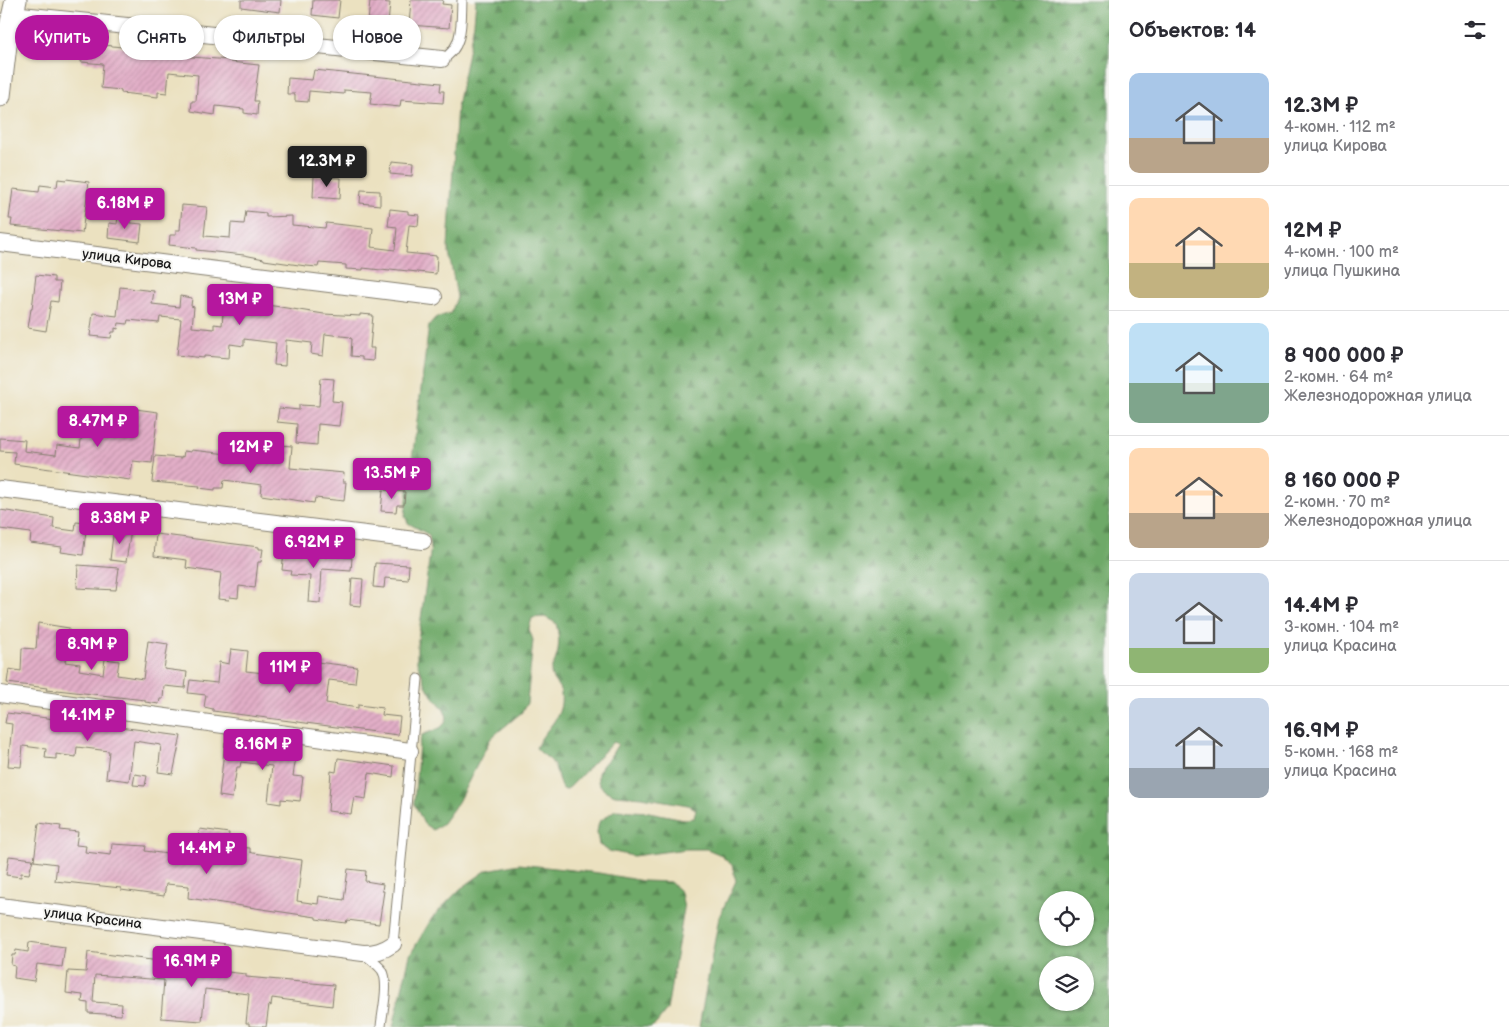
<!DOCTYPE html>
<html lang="ru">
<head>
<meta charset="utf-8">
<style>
	:root { --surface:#fff; --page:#f7f7f7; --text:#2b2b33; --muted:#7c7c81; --line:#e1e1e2; --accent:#b5179e }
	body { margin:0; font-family:"Balsamiq Sans",sans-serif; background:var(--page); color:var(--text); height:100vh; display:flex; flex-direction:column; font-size:19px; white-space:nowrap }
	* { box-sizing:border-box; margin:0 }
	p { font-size:16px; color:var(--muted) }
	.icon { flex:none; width:28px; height:28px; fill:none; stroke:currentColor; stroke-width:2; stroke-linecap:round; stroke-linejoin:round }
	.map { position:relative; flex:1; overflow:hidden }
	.details { display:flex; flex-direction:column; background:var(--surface); width:400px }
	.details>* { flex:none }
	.top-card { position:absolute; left:15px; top:15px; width:475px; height:45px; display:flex; gap:10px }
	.controls { position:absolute; left:1039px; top:891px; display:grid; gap:10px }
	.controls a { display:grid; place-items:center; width:55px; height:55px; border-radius:50%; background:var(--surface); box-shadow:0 1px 4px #0004; font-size:25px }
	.price { position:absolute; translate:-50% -42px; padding:0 11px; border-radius:5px; background:var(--accent); color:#fff; font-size:16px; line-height:32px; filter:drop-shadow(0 1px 2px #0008) }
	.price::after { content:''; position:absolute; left:50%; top:30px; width:15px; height:11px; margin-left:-8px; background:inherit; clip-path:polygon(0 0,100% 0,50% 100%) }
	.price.current { background:#222; color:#fff }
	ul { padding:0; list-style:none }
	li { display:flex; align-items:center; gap:15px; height:125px; padding:0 20px }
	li+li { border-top:1px solid var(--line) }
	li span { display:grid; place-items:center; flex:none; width:140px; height:100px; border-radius:10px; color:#555 }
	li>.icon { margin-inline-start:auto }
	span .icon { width:60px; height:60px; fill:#fffc; stroke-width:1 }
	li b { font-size:21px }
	h2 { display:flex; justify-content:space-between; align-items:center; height:60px; padding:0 20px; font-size:21px }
	.tag { padding:0 18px; border-radius:22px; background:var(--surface); box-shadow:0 1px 4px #0004; font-size:18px; line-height:45px }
	.tag.current { background:var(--accent); color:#fff }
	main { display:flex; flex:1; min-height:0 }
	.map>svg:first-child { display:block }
	.forest { fill:url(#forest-firs); stroke:#456242; fill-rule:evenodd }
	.building { fill:url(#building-hatch) }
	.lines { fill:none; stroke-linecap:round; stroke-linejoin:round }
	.service-casing { stroke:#847e6e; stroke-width:11 }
	.minor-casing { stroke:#847e6e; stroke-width:18 }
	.tertiary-casing { stroke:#847e6e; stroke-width:23 }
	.service { stroke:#fff; stroke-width:9 }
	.minor { stroke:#fff; stroke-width:16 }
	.tertiary { stroke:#fff; stroke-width:21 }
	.labels { text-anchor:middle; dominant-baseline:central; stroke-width:4; stroke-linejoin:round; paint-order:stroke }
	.street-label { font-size:14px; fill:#1c1c1c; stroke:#f6f6f2 }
</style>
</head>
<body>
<main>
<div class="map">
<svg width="1109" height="1027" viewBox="0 0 1109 1027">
	<defs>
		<pattern id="forest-firs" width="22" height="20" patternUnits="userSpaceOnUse" patternTransform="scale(1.25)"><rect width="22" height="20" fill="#6ea968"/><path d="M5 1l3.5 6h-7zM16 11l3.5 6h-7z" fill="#5a8955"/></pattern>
		<pattern id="building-hatch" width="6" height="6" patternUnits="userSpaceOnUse" patternTransform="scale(1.25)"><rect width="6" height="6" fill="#e2aec7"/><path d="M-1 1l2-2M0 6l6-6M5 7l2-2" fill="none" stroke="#c195aa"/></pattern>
	</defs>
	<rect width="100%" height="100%" fill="#f6f6f2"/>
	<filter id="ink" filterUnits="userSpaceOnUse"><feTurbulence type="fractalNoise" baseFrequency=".02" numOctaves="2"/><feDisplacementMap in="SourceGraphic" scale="10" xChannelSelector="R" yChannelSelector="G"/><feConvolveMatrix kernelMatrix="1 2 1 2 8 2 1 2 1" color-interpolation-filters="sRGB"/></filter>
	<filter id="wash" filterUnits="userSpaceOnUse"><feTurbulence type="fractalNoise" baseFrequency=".0096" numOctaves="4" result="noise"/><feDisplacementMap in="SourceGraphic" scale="20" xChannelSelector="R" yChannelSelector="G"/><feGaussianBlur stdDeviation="1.12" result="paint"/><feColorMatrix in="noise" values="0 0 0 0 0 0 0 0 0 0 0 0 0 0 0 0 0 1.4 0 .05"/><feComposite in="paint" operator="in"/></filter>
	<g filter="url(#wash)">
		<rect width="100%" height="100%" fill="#ebe1c0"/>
		<g class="forest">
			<path d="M476 0H1109V1027H699L719 917 736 881 732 865 719 854 707 849H686L633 856 609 851 599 845 597 832 599 822 615 810 649 812 684 819 694 818 696 809 688 805 642 797 615 795 604 790 598 782V773L602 766 610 757 618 744 613 742 570 787 565 790 561 787C558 780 557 769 552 762 548 757 541 754 536 748 545 727 564 720 561 693 560 685 551 681 551 672 551 667 555 663 556 658 560 646 559 635 556 623L545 617 532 618 529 629 533 640 527 703 522 712 491 738 458 802 443 823 433 830 424 824 414 803 419 744 422 735 440 728 445 723 447 717 444 709 431 694 426 685 417 662V647L431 547 429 535 408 523 405 516 429 325 435 318 451 313 457 297 448 247 457 106 474 23ZM1048 900H1085V938H1048ZM1048 965H1085V1002H1048Z"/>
			<polygon points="519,864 599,873 643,881 670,882 681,892 684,909 667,1010 656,1024 651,1027 393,1027 410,955 432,918 460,889 487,870"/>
		</g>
		<g id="blocks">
			<g class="building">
				<polygon points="241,0 281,0 280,12 241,7"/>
				<polygon points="313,0 340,0 338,18 312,15"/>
				<polygon points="411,0 443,0 442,4 451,5 449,28 409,25"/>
				<polygon points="370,1 390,3 388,24 368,22"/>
				<polygon points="31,36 45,37 44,41 50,41 48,56 28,54"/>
				<polygon points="83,40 96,42 96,44 180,54 179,56 230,60 230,62 259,65 254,101 258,101 257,115 244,113 244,109 216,106 215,115 191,111 192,101 196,101 198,75 169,72 167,93 158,92 158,97 121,93 121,90 101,88 103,64 81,62"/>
				<polygon points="314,70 441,83 440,91 444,91 443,103 401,100 400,107 370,104 372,92 344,90 344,94 309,91 308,102 295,101 295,94 287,94 288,78 312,80"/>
				<polygon points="305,148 316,149 315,161 304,160"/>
				<polygon points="391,162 413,164 412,176 390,174"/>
				<polygon points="314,176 341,178 340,199 313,197"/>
				<polygon points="58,179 66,180 66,179 89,182 82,233 11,226 12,219 9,219 13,189 39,192 40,185 57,187"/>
				<polygon points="361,190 380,191 380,205 360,203"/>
				<polygon points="182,205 207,207 204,236 230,238 231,223 244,224 246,211 266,213 266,217 292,216 292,225 325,228 326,223 373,228 371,247 395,250 397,227 388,226 390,209 408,211 408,214 419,215 418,226 409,225 406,253 437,256 436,274 390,269 390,271 363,268 363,270 346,269 346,265 319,263 318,267 306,266 264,260 264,259 244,255 196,250 196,248 169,245 170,235 176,235 176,230 180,230"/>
				<polygon points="118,216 132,218 131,223 142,224 140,242 108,238 109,223 117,224"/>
				<polygon points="36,275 54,277 54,282 60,282 58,302 51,301 46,331 28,328 31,309 32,309"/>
				<polygon points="120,287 154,291 152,304 179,307 180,296 192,298 191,306 194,307 192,327 214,329 214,324 222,325 224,301 274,306 324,314 360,316 360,314 373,315 370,348 374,348 373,361 362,360 362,357 351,356 352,339 350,338 350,337 325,334 323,356 311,354 312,343 286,340 285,366 274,365 276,343 244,339 244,346 230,344 229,358 204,356 204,358 177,355 181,319 160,317 159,323 128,320 127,324 119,323 118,329 115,328 115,332 112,332 111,338 90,336 93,313 117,316"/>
				<polygon points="321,378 334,379 332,401 342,402 339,426 318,424 317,445 296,443 297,424 277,422 279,408 299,410 299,405 319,406"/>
				<polygon points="128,408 158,412 152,463 133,461 130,480 14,464 15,452 0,451 0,438 25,440 24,451 56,455 57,445 80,448 82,432 88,433 89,421 126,425"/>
				<polygon points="266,444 292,446 290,468 344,473 343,482 346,482 344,501 315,498 314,503 261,495 262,485 224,480 223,488 215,488 215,490 199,488 200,486 152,482 155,456 181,458 181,456 183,457 184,451 191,452 191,450 265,458"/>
				<polygon points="383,490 405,492 404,505 397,505 396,512 381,511"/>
				<polygon points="0,510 54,518 53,528 75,531 76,522 87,523 83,555 61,552 62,547 30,543 31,533 0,529"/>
				<polygon points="114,527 131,530 126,562 110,560"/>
				<polygon points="156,534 259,547 259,549 263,549 261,562 258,562 255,588 239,586 238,598 230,597 229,600 218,599 221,573 186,568 187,560 154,556"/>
				<polygon points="284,552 328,557 328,555 352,558 351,571 322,569 320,603 308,602 310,576 290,575 291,571 282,570"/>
				<polygon points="375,563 409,565 408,580 385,578 384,588 373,587"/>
				<polygon points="78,565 119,568 116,590 77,588"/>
				<polygon points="352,578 363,579 361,606 350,605"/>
				<polygon points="38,623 69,628 65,662 80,664 79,670 103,674 105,659 119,661 117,675 143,679 148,641 168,644 164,669 187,672 185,688 164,686 163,699 160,699 159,704 145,702 145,700 57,690 57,691 46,690 47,688 7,683 9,669 21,671 22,648 36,649"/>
				<polygon points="231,649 248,651 246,671 273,674 275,658 277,657 357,667 355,683 329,680 326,703 358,708 358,705 383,708 382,715 400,717 398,735 213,711 213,709 204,707 206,695 188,693 190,680 217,683 219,662 229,664"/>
				<polygon points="7,713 151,731 151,732 181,736 173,774 158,772 161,745 134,741 129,781 106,778 109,751 77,747 76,757 56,754 56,759 45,758 46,749 23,746 21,767 8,766 12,724 5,723"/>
				<polygon points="225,742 240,744 239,747 274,752 275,748 297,750 293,776 303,777 300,801 281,799 281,804 268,802 272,766 241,762 240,767 237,767 232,798 219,796"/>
				<polygon points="338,758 394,766 393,777 369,773 366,799 354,797 351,814 328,811 331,771 336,772"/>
				<polygon points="135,774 147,776 145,786 133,785"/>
				<polygon points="39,823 61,826 60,830 78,832 76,845 86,846 85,852 111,855 112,844 146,846 145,851 168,854 170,839 185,841 185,835 199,836 200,829 229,833 228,842 238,844 238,847 250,848 250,852 253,853 302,860 297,901 318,904 319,896 344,900 348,869 366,871 365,881 383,884 382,891 384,891 379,924 347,920 346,923 316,919 316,917 188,898 189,886 166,884 164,896 121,890 121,888 55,881 57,864 34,861"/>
				<polygon points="9,856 33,859 29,874 21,873 21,877 6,875"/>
				<polygon points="29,942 65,947 62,967 37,964 34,981 14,978 15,966 11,965 12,955 15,955 16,950 28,952"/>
				<polygon points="88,952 191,965 191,968 246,974 246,977 334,985 332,1006 272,998 271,1006 269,1005 266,1027 249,1026 249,1023 246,1023 249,994 205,989 202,1021 161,1018 164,980 95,975 93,1002 122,1004 121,1015 88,1013 88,1003 82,1002 83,995 66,993 68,971 86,972"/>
			</g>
		</g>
	</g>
	<g filter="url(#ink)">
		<use href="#blocks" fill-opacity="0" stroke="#847e6e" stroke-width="1"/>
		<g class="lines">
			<defs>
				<g id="service">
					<path d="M442 59C464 49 461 20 462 0"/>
					<polyline points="393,944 418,679"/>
					<path d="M364 954C370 959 377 964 382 970 390 983 382 1012 381 1027"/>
				</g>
				<g id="minor">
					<polyline points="12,14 442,59"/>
					<polyline points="0,243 434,297"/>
					<polyline points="0,489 423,541"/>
					<polyline points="0,694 410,751"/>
					<path d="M0 906 363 953C375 953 383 951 393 944"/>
				</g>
				<polyline id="tertiary" points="0,96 6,45 16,0"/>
			</defs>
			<use href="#service" class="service-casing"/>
			<use href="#minor" class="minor-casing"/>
			<use href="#tertiary" class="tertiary-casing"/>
			<use href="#service" class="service"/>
			<use href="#minor" class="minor"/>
			<use href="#tertiary" class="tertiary"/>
		</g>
	</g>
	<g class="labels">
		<g class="street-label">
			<text transform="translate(127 259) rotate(7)">улица Кирова</text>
			<text transform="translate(93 918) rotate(7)">улица Красина</text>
		</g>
	</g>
</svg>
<div class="controls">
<a><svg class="icon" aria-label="locate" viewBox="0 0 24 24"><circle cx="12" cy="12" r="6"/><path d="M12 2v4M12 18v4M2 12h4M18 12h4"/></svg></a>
<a><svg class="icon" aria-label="layers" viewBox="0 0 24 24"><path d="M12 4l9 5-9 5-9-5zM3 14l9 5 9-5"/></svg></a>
</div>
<b class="price current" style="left:327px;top:188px">12.3M ₽</b>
<b class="price" style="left:125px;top:230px">6.18M ₽</b>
<b class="price" style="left:240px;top:326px">13M ₽</b>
<b class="price" style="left:98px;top:448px">8.47M ₽</b>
<b class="price" style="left:251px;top:474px">12M ₽</b>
<b class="price" style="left:392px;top:500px">13.5M ₽</b>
<b class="price" style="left:120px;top:545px">8.38M ₽</b>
<b class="price" style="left:314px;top:569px">6.92M ₽</b>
<b class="price" style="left:92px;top:671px">8.9M ₽</b>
<b class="price" style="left:290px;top:694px">11M ₽</b>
<b class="price" style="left:88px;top:742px">14.1M ₽</b>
<b class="price" style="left:263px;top:771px">8.16M ₽</b>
<b class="price" style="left:207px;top:875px">14.4M ₽</b>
<b class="price" style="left:192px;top:988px">16.9M ₽</b>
<div class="top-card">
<a class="tag current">Купить</a>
<a class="tag">Снять</a>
<a class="tag">Фильтры</a>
<a class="tag">Новое</a>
</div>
</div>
<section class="details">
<h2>Объектов: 14<svg class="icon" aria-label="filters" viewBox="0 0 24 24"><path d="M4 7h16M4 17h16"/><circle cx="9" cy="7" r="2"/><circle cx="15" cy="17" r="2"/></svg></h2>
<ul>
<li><span style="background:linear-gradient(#a9c7e8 65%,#b9a48a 0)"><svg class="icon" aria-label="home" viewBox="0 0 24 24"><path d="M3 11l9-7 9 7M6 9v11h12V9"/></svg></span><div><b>12.3M ₽</b><p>4-комн. · 112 m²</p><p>улица Кирова</p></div></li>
<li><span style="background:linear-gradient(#ffd9b3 65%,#c2b280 0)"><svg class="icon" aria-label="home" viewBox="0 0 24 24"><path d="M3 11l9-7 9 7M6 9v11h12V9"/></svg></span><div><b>12M ₽</b><p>4-комн. · 100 m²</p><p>улица Пушкина</p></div></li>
<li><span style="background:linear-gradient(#bfe0f5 60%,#7fa58c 0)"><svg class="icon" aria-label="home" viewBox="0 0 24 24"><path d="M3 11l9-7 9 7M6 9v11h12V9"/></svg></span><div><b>8 900 000 ₽</b><p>2-комн. · 64 m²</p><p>Железнодорожная улица</p></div></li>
<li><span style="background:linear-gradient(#ffd9b3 65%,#b9a48a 0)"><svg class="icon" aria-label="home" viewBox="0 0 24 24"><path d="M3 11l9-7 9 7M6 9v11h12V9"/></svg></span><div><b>8 160 000 ₽</b><p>2-комн. · 70 m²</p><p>Железнодорожная улица</p></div></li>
<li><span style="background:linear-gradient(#c9d6e8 75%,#8fb573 0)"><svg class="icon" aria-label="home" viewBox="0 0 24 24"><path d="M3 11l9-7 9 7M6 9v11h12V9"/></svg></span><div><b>14.4M ₽</b><p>3-комн. · 104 m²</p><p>улица Красина</p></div></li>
<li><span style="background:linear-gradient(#c9d6e8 70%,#9aa5b1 0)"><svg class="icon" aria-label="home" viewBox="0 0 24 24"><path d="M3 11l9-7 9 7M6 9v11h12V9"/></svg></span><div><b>16.9M ₽</b><p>5-комн. · 168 m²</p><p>улица Красина</p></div></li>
</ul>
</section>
</main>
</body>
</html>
